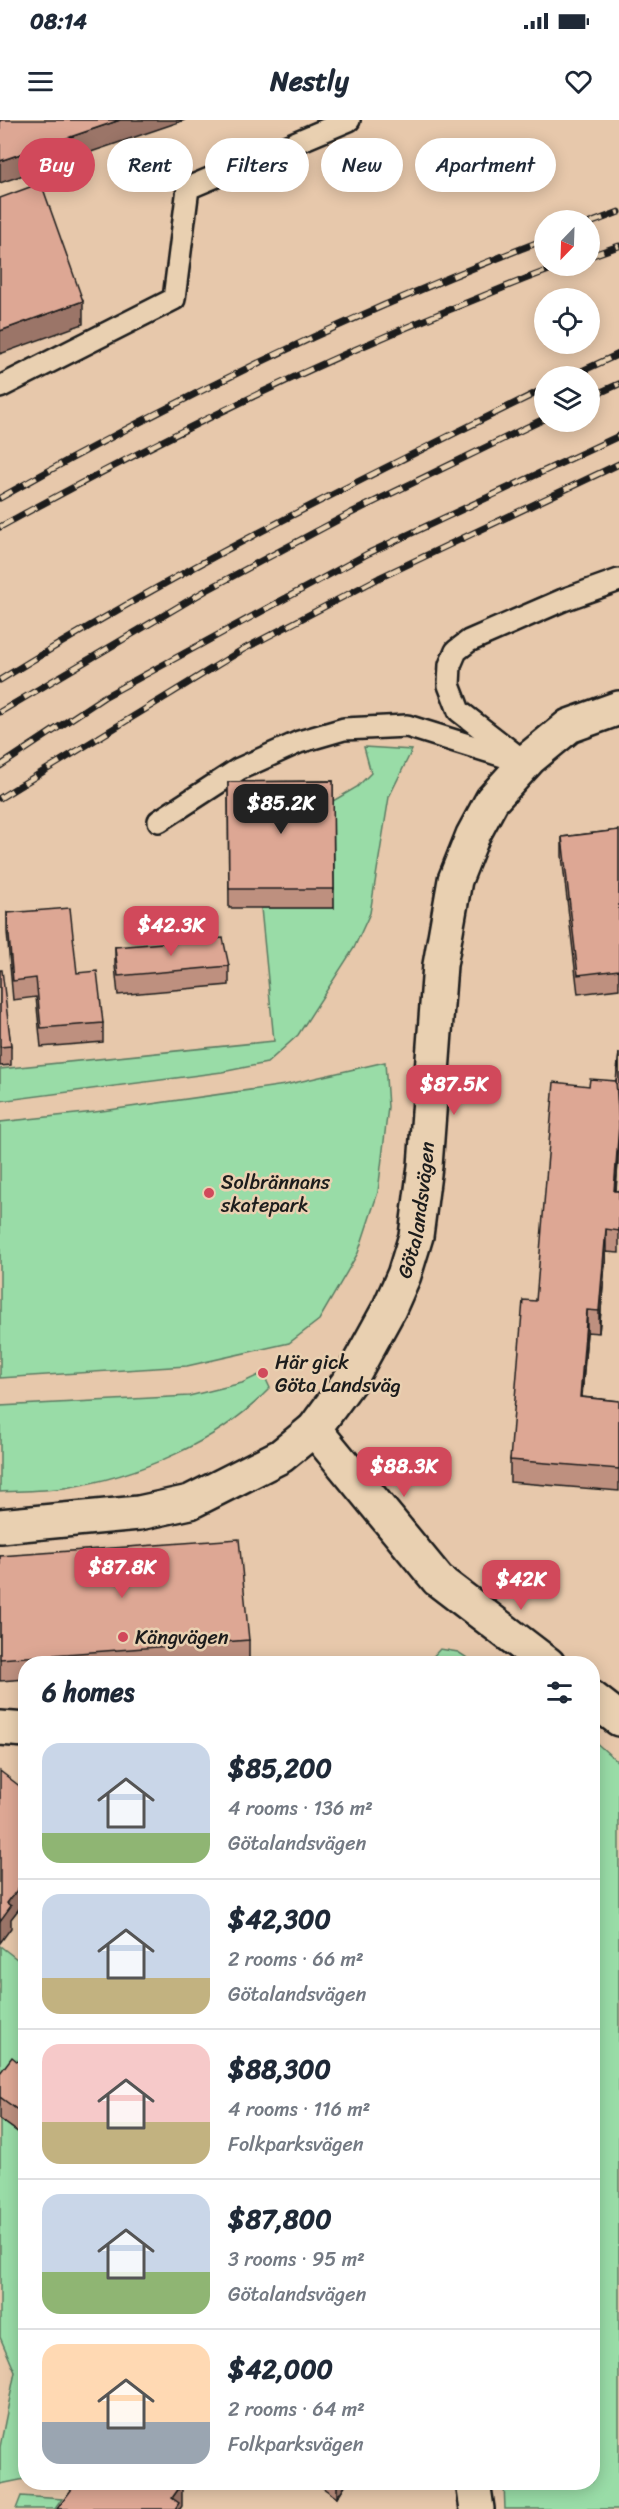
<!DOCTYPE html>
<html lang="en">
<head>
<meta charset="utf-8">
<style>
	:root { --surface:#fff; --page:#f6f6f7; --text:#1f2937; --muted:#747a83; --line:#e0e1e3; --accent:#d1495b }
	body { margin:0; font-family:Sriracha,sans-serif; background:var(--page); color:var(--text); height:100vh; display:flex; flex-direction:column; font-size:22px; white-space:nowrap }
	* { box-sizing:border-box; margin:0 }
	p { font-size:20px; color:var(--muted) }
	.icon { flex:none; width:33px; height:33px; fill:none; stroke:currentColor; stroke-width:2; stroke-linecap:round; stroke-linejoin:round }
	.map { position:relative; flex:1; overflow:hidden }
	.drawer { position:absolute; left:18px; top:1536px; width:582px; height:834px; display:flex; flex-direction:column; background:var(--surface); border-radius:24px; box-shadow:0 3px 15px #0003 }
	.drawer>* { flex:none }
	.guide { position:absolute; left:18px; top:18px; width:584px; height:54px; display:flex; gap:12px }
	.needle { width:39px; rotate:203deg }
	.buttons { position:absolute; left:534px; top:90px; display:grid; gap:12px }
	.buttons a { display:grid; place-items:center; width:66px; height:66px; border-radius:50%; background:var(--surface); box-shadow:0 3px 15px #0003; font-size:30px }
	.price { position:absolute; translate:-50% -51px; padding:0 14px; border-radius:12px; background:var(--accent); color:#fff; font-size:20px; line-height:39px; filter:drop-shadow(0 2px 3px #0008) }
	.price::after { content:''; position:absolute; left:50%; top:36px; width:18px; height:14px; margin-left:-9px; background:inherit; clip-path:polygon(0 0,100% 0,50% 100%) }
	.price.current { background:#222; color:#fff }
	ul { padding:0; list-style:none }
	li { display:flex; align-items:center; gap:18px; height:150px; padding:0 24px }
	li+li { border-top:2px solid var(--line) }
	li span { display:grid; place-items:center; flex:none; width:168px; height:120px; border-radius:18px; color:#555 }
	li>.icon { margin-inline-start:auto }
	span .icon { width:72px; height:72px; fill:#fffc; stroke-width:1 }
	li b { font-size:26px }
	h2 { display:flex; justify-content:space-between; align-items:center; height:72px; padding:0 24px; font-size:26px }
	.chip { padding:0 21px; border-radius:27px; background:var(--surface); box-shadow:0 3px 15px #0003; font-size:21px; line-height:54px }
	.chip.current { background:var(--accent); color:#fff }
	.status { display:flex; justify-content:space-between; align-items:center; height:42px; padding:0 30px; background:var(--surface); direction:ltr }
	.status svg { height:16px; fill:currentColor }
	header { display:flex; justify-content:space-between; align-items:center; height:78px; padding:0 24px; background:var(--surface); font-size:27px; font-weight:700 }
	.map>svg:first-child { display:block }
	.green { fill:#99dca7; stroke:#5a7c62; stroke-width:1.5 }
	.lines { fill:none; stroke-linecap:round; stroke-linejoin:round }
	.lane-casing { stroke:#1c1c1c; stroke-width:26 }
	.street-casing { stroke:#1c1c1c; stroke-width:38 }
	.lane { stroke:#e9d0b1; stroke-width:21 }
	.street { stroke:#e9d0b1; stroke-width:33 }
	.rail-casing { stroke:#1c1c1c; stroke-width:7 }
	.rail { stroke:#e9d0b1; stroke-width:4.5; stroke-dasharray:14; stroke-linecap:butt }
	.wall { fill:#be907f; stroke:#1c1c1c; stroke-width:1.5 }
	.shaded-wall { fill:#9b7568; stroke:#1c1c1c; stroke-width:1.5 }
	.building { fill:#dda794; stroke:#1c1c1c; stroke-width:1.5 }
	.poi-dot { fill:#d1495b; stroke:#e9d0b1; stroke-width:2 }
	.labels { text-anchor:middle; dominant-baseline:central; stroke-width:5; stroke-linejoin:round; paint-order:stroke }
	.poi-label { font-size:20px; fill:#1c1c1c; stroke:#e9d0b1; text-anchor:start }
	.street-label { font-size:20px; fill:#1c1c1c; stroke:#e9d0b1 }
</style>
</head>
<body>
<div class="status"><b>08:14</b><svg viewBox="0 0 49 12"><path d="M0 12V9h3v3zM5 12V6h3v6zM10 12V3h3v9zM15 12V0h3v12zM26 1h20v11H26zM47 4h2v5h-2z"/></svg></div>
<header><svg class="icon" aria-label="menu" viewBox="0 0 24 24"><path d="M4 6h16M4 12h16M4 18h16"/></svg>Nestly<svg class="icon" aria-label="heart" viewBox="0 0 24 24"><path d="M12 20l-8-8c-3-5 5-10 8-4 3-6 11-1 8 4z"/></svg></header>
<div class="map">
<svg width="619" height="2389" viewBox="0 0 619 2389">
	<rect width="100%" height="100%" fill="#e7c8ab"/>
	<filter id="ink" filterUnits="userSpaceOnUse"><feTurbulence type="fractalNoise" baseFrequency=".0167" numOctaves="2"/><feDisplacementMap in="SourceGraphic" scale="12" xChannelSelector="R" yChannelSelector="G"/><feConvolveMatrix kernelMatrix="1 2 1 2 8 2 1 2 1" color-interpolation-filters="sRGB"/></filter>
	<g filter="url(#ink)">
		<g class="green">
			<polygon points="364,627 412,630 389,677 370,793 354,828 298,915 267,943 222,952 0,981 0,949 274,921 261,788 334,788 333,681 357,667 371,653"/>
			<polygon points="385,942 388,987 378,1072 358,1133 319,1200 289,1223 187,1246 0,1258 0,1002 95,992 285,965"/>
			<path d="M263 1253 270 1268C219 1322 137 1357 64 1368 43 1371 21 1371 0 1372V1286L189 1276 242 1263Z"/>
			<polygon points="440,1529 458,1532 475,1543 427,1543"/>
			<polygon points="593,1620 619,1643 619,2389 505,2389 504,2363 592,2362"/>
			<polygon points="0,1826 26,1846 25,1954 0,1976"/>
			<polygon points="0,1999 26,2018 25,2359 0,2364 0,2327 15,2252 0,2217"/>
			<polygon points="21,2376 62,2379 55,2389 16,2389"/>
		</g>
		<g class="lines">
			<defs>
				<g id="lane">
					<polyline points="0,267 174,179 188,68 349,0"/>
					<polyline points="513,633 459,591 449,565 450,545 456,531 469,521 563,480 619,460"/>
					<polyline points="159,701 239,649 299,622 344,609 407,606 526,643"/>
				</g>
				<g id="street">
					<polyline points="314,1309 438,1460 548,1544"/>
					<path id="s1" d="M0 1406 139 1393 190 1382 281 1336 314 1309 350 1260 389 1189 404 1155 416 1116 425 1046 440 845 455 760 473 715 492 680 530 638 569 606 619 588"/>
					<polyline points="592,1578 619,1599"/>
					<polyline points="0,1608 26,1610"/>
					<polyline points="473,2362 477,2389"/>
				</g>
			</defs>
			<use href="#lane" class="lane-casing"/>
			<use href="#street" class="street-casing"/>
			<use href="#lane" class="lane"/>
			<use href="#street" class="street"/>
			<defs>
				<g id="rail">
					<polyline points="590,103 619,92"/>
					<polyline points="590,136 619,126"/>
					<polyline points="571,256 619,234"/>
					<polyline points="590,277 619,264"/>
					<path d="M0 378C175 279 357 191 544 120"/>
					<path d="M0 407C147 326 295 252 451 189 487 175 524 158 561 146"/>
					<path d="M0 560C175 451 359 360 544 269"/>
					<polyline points="0,592 205,471 349,394 544,299"/>
					<polyline points="0,646 104,577 369,433 619,316"/>
					<polyline points="0,678 242,530 379,458 619,344"/>
				</g>
			</defs>
			<use href="#rail" class="rail-casing"/>
			<use href="#rail" class="rail"/>
		</g>
		<g class="wall">
			<polygon points="333,661 334,788 229,788 228,662"/>
			<polygon points="619,710 619,869 578,874 562,736 562,717"/>
			<polygon points="7,793 77,853 103,903 103,922 41,927 36,877 13,880 7,812"/>
			<polygon points="115,827 229,846 229,865 118,875 115,846"/>
			<polygon points="0,850 11,926 11,945 0,946"/>
			<polygon points="619,933 619,1028 616,1071 619,1071 619,1133 606,1132 599,1213 587,1212 582,1277 619,1281 619,1371 510,1362 510,1340 536,1181 589,966 616,961"/>
			<polygon points="0,1436 249,1520 249,1543 236,1544 26,1544 26,1559 0,1561"/>
			<polygon points="26,1932 26,2018 0,1999 0,1953 18,1942"/>
			<polygon points="315,2362 347,2362 337,2378"/>
		</g>
		<g class="shaded-wall">
			<polygon points="120,0 185,0 0,63 0,41"/>
			<polygon points="83,181 83,204 0,234 0,211"/>
			<polygon points="619,1005 619,1028 614,1093 614,1071"/>
			<polygon points="606,1109 606,1132 599,1213 599,1191"/>
			<polygon points="587,1190 587,1212 580,1299 580,1277"/>
			<polygon points="26,1758 26,1780 11,1799 11,1808 0,1823 0,1801 7,1783"/>
			<polygon points="337,2362 347,2362 337,2378"/>
			<polygon points="182,2364 182,2386 180,2389 172,2389 172,2378"/>
		</g>
		<g class="building">
			<polygon points="0,0 120,0 0,41"/>
			<polygon points="41,63 83,181 0,211 0,78"/>
			<polygon points="333,661 334,769 229,769 228,662"/>
			<polygon points="619,710 619,850 578,855 562,717"/>
			<polygon points="70,788 77,853 97,851 103,903 41,908 36,858 13,861 7,793"/>
			<polygon points="223,818 229,846 118,856 115,827"/>
			<polygon points="0,850 2,850 11,926 0,927"/>
			<polygon points="619,933 619,1009 616,963"/>
			<polygon points="590,959 616,961 619,1005 614,1071 619,1071 619,1111 606,1109 599,1191 587,1190 580,1277 619,1281 619,1349 510,1340 523,1180 536,1181 554,962 589,966"/>
			<polygon points="239,1419 249,1520 0,1539 0,1436"/>
			<polygon points="0,1651 26,1671 26,1758 7,1783 11,1786 0,1801"/>
			<polygon points="26,1932 26,1996 0,1977 0,1953 12,1937 18,1942"/>
			<polygon points="77,2362 180,2362 182,2364 172,2378 179,2383 175,2389 57,2389"/>
		</g>
	</g>
	<g class="poi-dot">
		<circle cx="209" cy="1073" r="6"/>
		<circle cx="263" cy="1253" r="6"/>
		<circle cx="123" cy="1517" r="6"/>
	</g>
	<g class="labels">
		<g class="poi-label">
			<text x="221" y="1062">Solbrännans<tspan x="221" dy="23">skatepark</tspan></text>
			<text x="275" y="1242">Här gick<tspan x="275" dy="23">Göta Landsväg</tspan></text>
			<text x="135" y="1517">Kängvägen</text>
		</g>
		<g class="street-label">
			<text stroke="none"><textPath href="#s1" startOffset="582">Götalandsvägen</textPath></text>
		</g>
	</g>
</svg>
<div class="buttons">
<a><svg class="needle" viewBox="-14 -14 28 28"><path d="M0-13l5 13h-10z" fill="#e53935"/><path d="M0 13l5-13h-10z" fill="#747a83"/></svg></a>
<a><svg class="icon" aria-label="locate" viewBox="0 0 24 24"><circle cx="12" cy="12" r="6"/><path d="M12 2v4M12 18v4M2 12h4M18 12h4"/></svg></a>
<a><svg class="icon" aria-label="layers" viewBox="0 0 24 24"><path d="M12 4l9 5-9 5-9-5zM3 14l9 5 9-5"/></svg></a>
</div>
<b class="price current" style="left:281px;top:715px">$85.2K</b>
<b class="price" style="left:171px;top:837px">$42.3K</b>
<b class="price" style="left:454px;top:996px">$87.5K</b>
<b class="price" style="left:404px;top:1378px">$88.3K</b>
<b class="price" style="left:122px;top:1479px">$87.8K</b>
<b class="price" style="left:521px;top:1491px">$42K</b>
<div class="guide">
<a class="chip current">Buy</a>
<a class="chip">Rent</a>
<a class="chip">Filters</a>
<a class="chip">New</a>
<a class="chip">Apartment</a>
</div>
<section class="drawer">
<h2>6 homes<svg class="icon" aria-label="filters" viewBox="0 0 24 24"><path d="M4 7h16M4 17h16"/><circle cx="9" cy="7" r="2"/><circle cx="15" cy="17" r="2"/></svg></h2>
<ul>
<li><span style="background:linear-gradient(#c9d6e8 75%,#8fb573 0)"><svg class="icon" aria-label="home" viewBox="0 0 24 24"><path d="M3 11l9-7 9 7M6 9v11h12V9"/></svg></span><div><b>$85,200</b><p>4 rooms · 136 m²</p><p>Götalandsvägen</p></div></li>
<li><span style="background:linear-gradient(#c9d6e8 70%,#c2b280 0)"><svg class="icon" aria-label="home" viewBox="0 0 24 24"><path d="M3 11l9-7 9 7M6 9v11h12V9"/></svg></span><div><b>$42,300</b><p>2 rooms · 66 m²</p><p>Götalandsvägen</p></div></li>
<li><span style="background:linear-gradient(#f6c9c9 65%,#c2b280 0)"><svg class="icon" aria-label="home" viewBox="0 0 24 24"><path d="M3 11l9-7 9 7M6 9v11h12V9"/></svg></span><div><b>$88,300</b><p>4 rooms · 116 m²</p><p>Folkparksvägen</p></div></li>
<li><span style="background:linear-gradient(#c9d6e8 65%,#8fb573 0)"><svg class="icon" aria-label="home" viewBox="0 0 24 24"><path d="M3 11l9-7 9 7M6 9v11h12V9"/></svg></span><div><b>$87,800</b><p>3 rooms · 95 m²</p><p>Götalandsvägen</p></div></li>
<li><span style="background:linear-gradient(#ffd9b3 65%,#9aa5b1 0)"><svg class="icon" aria-label="home" viewBox="0 0 24 24"><path d="M3 11l9-7 9 7M6 9v11h12V9"/></svg></span><div><b>$42,000</b><p>2 rooms · 64 m²</p><p>Folkparksvägen</p></div></li>
</ul>
</section>
</div>
</body>
</html>
